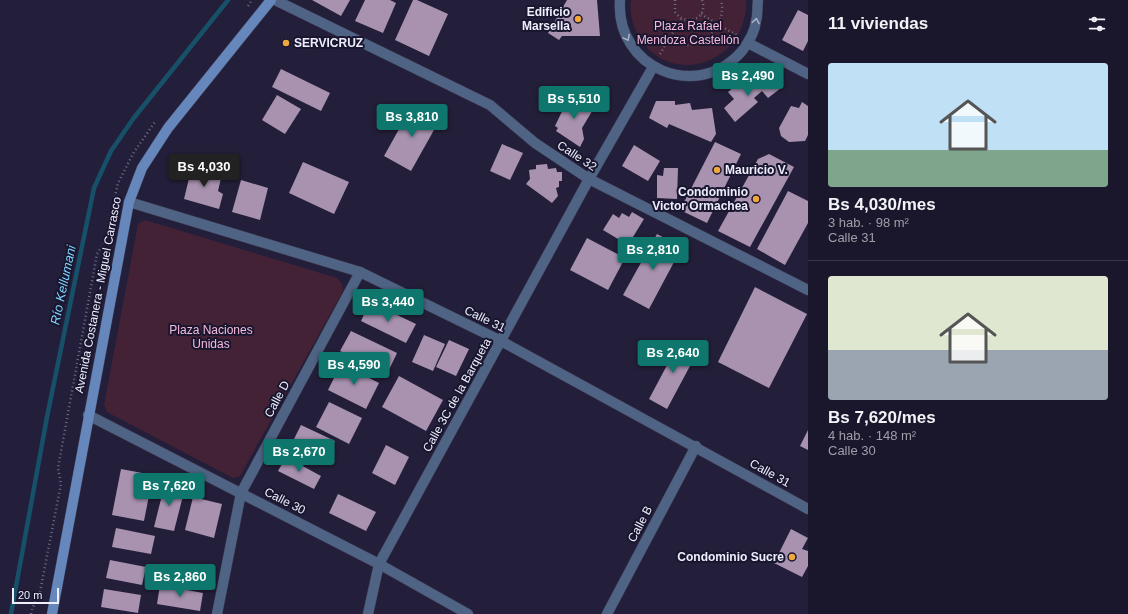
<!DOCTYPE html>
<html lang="es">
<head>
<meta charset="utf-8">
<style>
	:root { --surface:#1a172c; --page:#272438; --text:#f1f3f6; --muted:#9f9fa9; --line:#383648; --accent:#0f766e }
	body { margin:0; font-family:Arial,sans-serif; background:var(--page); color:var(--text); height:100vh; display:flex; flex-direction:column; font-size:15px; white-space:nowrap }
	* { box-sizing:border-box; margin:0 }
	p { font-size:13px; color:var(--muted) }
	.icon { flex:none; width:22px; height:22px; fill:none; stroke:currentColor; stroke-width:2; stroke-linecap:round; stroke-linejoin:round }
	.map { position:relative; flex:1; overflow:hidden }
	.sheet { display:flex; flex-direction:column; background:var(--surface); width:320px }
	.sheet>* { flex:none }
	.scale { position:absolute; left:12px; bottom:10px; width:47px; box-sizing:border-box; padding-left:4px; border:2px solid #eeeefd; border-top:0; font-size:11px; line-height:14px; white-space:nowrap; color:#eeeefd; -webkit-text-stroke:3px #191630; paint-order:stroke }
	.price { position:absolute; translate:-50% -34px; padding:0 9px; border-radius:4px; background:var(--accent); color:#fff; font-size:13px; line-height:26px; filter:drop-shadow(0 1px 2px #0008) }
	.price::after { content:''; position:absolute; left:50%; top:24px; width:12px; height:9px; margin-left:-6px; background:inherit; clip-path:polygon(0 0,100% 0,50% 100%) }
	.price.on { background:#222; color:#fff }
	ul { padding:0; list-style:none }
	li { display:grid; align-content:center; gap:8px; height:212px; padding:0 20px }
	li+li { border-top:1px solid var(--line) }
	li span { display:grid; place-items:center; height:124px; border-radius:4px; color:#555 }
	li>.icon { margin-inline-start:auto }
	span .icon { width:72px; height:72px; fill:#fffc; stroke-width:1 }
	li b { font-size:17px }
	h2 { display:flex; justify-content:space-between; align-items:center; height:48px; padding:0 20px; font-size:17px }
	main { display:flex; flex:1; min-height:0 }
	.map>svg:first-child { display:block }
	.green { fill:#442236 }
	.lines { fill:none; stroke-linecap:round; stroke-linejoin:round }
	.stream { stroke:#175069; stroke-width:4.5 }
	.building { fill:#a892b0 }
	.street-casing { stroke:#3f3c55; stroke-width:11 }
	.secondary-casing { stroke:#3f3c55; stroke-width:11 }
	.path { stroke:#6f6d83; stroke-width:2.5; stroke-dasharray:1 3; stroke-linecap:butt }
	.street { stroke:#4f6484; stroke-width:10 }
	.secondary { stroke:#6687bc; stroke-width:10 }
	.oneway { stroke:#a6b0c7 }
	.poi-dot { fill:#efa73e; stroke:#191630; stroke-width:1.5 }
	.labels { text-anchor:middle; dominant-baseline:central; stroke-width:4; stroke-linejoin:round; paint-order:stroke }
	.poi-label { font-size:12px; font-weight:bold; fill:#eeeefd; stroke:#191630; text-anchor:end }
	.park-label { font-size:12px; fill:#f7bbdb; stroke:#191630 }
	.street-label { font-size:12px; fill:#eeeefd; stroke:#191630 }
	.water-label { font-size:13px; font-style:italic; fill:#80d5fe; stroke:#191630 }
</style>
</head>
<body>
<main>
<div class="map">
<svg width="808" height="614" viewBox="0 0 808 614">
	<rect width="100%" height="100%" fill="#231f3a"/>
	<g class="green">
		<path d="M631 0H746C748 64 669 90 638 35 633 25 629 12 631 0Z"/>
		<polygon points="145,220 337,278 342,284 343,291 240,476 233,478 107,412 104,405 138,224"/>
	</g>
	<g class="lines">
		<polyline class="stream" points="11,614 47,417 94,188 111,151 133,119 228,0"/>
	</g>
	<g class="building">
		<polygon points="312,0 350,0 341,16"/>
		<polygon points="365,0 390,0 396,3 383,33 355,21"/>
		<polygon points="413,0 417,0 448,14 429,56 395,40"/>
		<polygon points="567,0 597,0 600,36 562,36 559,40 548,33"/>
		<polygon points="798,10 808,15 808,41 803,51 782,40"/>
		<polygon points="281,69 330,93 321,111 272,87"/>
		<polygon points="758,77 768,88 776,82 781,88 768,98 762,91 754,98 758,102 735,122 724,108 734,99 728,92 742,80 747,86"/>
		<polygon points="277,95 301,109 285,134 262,120"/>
		<polygon points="570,95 594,108 582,128 584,139 580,147 556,131 558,128 555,126"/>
		<polygon points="656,101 675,101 675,105 690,103 692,110 712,108 716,134 711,142 669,124 667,128 649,118"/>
		<polygon points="802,102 808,106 808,135 805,141 789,142 781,136 779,128 791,106 799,108"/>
		<polygon points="412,106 439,121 411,171 384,156"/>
		<polygon points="715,142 741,154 707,223 680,210"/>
		<polygon points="502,144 523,153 510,180 490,171"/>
		<polygon points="634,145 660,161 648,181 622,166"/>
		<polygon points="769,154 794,167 750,247 718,231 758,159"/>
		<polygon points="303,162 349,182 334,214 289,193"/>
		<polygon points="547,164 548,169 556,168 557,172 562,172 562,181 559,181 559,187 556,188 558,196 552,203 526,184 530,179 529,170 536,169 536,165"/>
		<polygon points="192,166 222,174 218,191 223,194 219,209 184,199"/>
		<polygon points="664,168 678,168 677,199 657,198 657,175 663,176"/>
		<polygon points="241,180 268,188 260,220 232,212"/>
		<polygon points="788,191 808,201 808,223 785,265 757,249"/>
		<polygon points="632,212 644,219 628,245 603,230 613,214 619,218 622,213 629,217"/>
		<polygon points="657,234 682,247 649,309 623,295"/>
		<polygon points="587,238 625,258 608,290 570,270"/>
		<polygon points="755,287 807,314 769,388 718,362"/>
		<polygon points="370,302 416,324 406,343 361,321"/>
		<polygon points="351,331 397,353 387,374 340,351"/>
		<polygon points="424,335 445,344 433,371 412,362"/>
		<polygon points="449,340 469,349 456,376 436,367"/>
		<polygon points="679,341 698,351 667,409 649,399 673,354 666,350 671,342 677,345"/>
		<polygon points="341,364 379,383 366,409 328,390"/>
		<polygon points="399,376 443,400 426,431 382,407"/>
		<polygon points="329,402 362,418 349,444 316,427"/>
		<polygon points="301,425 335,441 324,464 290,447"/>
		<polygon points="808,430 808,450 800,446"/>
		<polygon points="386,445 409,457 395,485 372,473"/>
		<polygon points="286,457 321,476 314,489 278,471"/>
		<polygon points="121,469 153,475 144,521 112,515"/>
		<polygon points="165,483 185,488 174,531 154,527"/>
		<polygon points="338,494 376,512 366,531 329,513"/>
		<polygon points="193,497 222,504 214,538 185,530"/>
		<polygon points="116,528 155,536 151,554 112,547"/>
		<polygon points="791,529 808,538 802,549 808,551 808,566 802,577 774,563"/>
		<polygon points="110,560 146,567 142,585 106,578"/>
		<polygon points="160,585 203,593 200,611 157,604"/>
		<polygon points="104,589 141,595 138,613 101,607"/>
	</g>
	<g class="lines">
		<defs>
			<g id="street">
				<polyline points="275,0 490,105 535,143 589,179 808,290"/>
				<path d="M620 0C615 68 697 103 742 51 748 43 755 32 756 21 758 15 757 7 758 0"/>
				<polyline points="748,43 808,74"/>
				<polyline points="129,202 360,272 501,341 808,509"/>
				<polyline points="88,415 379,564 468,614"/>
				<polyline points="217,614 241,493 360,272"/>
				<polyline points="368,614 379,564 589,179 653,67"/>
				<polyline points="607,614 696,446"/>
			</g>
			<polyline id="secondary" points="52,614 129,202 142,168 168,128 271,0"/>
		</defs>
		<use href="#street" class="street-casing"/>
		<use href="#secondary" class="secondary-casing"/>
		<g class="path">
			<path d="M675 0V12C686 28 709 18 702 0"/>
			<polyline points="248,6 252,0"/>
			<polyline points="701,14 738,36"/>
			<path d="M668 40C674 42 680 45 686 45 708 46 727 21 721 0"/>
			<polyline points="660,54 681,19"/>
			<path d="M31 614C32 605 38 601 40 592L61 484 58 468 97 254 105 241 118 183 134 152 155 122"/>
		</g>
		<use href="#street" class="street"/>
		<use href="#secondary" class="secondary"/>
	</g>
	<defs><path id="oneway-chevron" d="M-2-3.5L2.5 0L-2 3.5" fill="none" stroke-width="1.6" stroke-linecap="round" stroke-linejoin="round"/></defs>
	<g class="oneway">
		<use href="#oneway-chevron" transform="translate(756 21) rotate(-79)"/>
		<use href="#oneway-chevron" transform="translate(627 38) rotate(62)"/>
	</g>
	<g class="poi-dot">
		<circle cx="578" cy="19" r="4"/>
		<circle cx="286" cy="43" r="4"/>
		<circle cx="717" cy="170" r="4"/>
		<circle cx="756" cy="199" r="4"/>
		<circle cx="792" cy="557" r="4"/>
	</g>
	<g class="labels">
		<g class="poi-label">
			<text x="570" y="12">Edificio<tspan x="570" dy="14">Marsella</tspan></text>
			<text x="294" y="43" text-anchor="start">SERVICRUZ</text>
			<text x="725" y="170" text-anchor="start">Mauricio V.</text>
			<text x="748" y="192">Condominio<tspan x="748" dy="14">Victor Ormachea</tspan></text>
			<text x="784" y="557">Condominio Sucre</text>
		</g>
		<g class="park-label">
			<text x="688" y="26">Plaza Rafael<tspan x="688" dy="14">Mendoza Castellón</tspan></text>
			<text x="211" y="330">Plaza Naciones<tspan x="211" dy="14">Unidas</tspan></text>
		</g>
		<g class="street-label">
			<text transform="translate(577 156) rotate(33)">Calle 32</text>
			<text transform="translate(98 295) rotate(-79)">Avenida Costanera - Miguel Carrasco</text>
			<text transform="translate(485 319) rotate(26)">Calle 31</text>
			<text transform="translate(457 395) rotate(-61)">Calle 3C de la Barqueta</text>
			<text transform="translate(277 399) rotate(-62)">Calle D</text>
			<text transform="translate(770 473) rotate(29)">Calle 31</text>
			<text transform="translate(285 501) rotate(27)">Calle 30</text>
			<text transform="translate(640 524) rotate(-62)">Calle B</text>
		</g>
		<g class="water-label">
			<text transform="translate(63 285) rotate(-78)">Río Kellumani</text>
		</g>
	</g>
</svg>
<div class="scale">20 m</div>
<b class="price" style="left:748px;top:97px">Bs 2,490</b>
<b class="price" style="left:574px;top:120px">Bs 5,510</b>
<b class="price" style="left:412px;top:138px">Bs 3,810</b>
<b class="price on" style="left:204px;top:188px">Bs 4,030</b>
<b class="price" style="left:653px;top:271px">Bs 2,810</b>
<b class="price" style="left:388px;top:323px">Bs 3,440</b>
<b class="price" style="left:673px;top:374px">Bs 2,640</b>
<b class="price" style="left:354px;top:386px">Bs 4,590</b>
<b class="price" style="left:299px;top:473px">Bs 2,670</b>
<b class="price" style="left:169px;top:507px">Bs 7,620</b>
<b class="price" style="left:180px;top:598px">Bs 2,860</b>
</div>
<section class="sheet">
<h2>11 viviendas<svg class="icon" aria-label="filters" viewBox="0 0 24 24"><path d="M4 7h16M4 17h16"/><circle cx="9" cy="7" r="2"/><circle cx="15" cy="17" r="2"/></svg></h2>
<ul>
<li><span style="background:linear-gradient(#bfe0f5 70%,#7fa58c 0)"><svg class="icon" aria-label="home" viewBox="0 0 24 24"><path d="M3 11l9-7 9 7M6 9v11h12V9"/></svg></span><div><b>Bs 4,030/mes</b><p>3 hab. · 98 m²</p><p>Calle 31</p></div></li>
<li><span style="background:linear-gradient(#dfe7d0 60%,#9aa5b1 0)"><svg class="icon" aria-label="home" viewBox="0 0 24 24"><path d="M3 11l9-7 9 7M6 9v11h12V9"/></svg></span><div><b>Bs 7,620/mes</b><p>4 hab. · 148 m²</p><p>Calle 30</p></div></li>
</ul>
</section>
</main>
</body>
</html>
